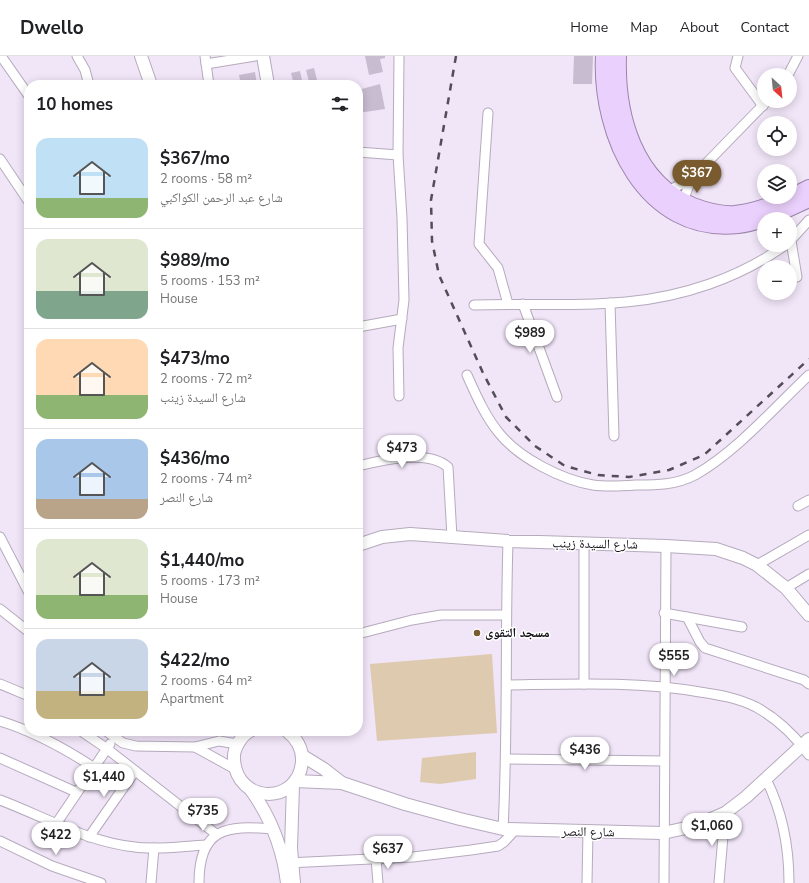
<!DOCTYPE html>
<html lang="en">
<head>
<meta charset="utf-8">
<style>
	:root { --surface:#fff; --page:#f6f6f6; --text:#202124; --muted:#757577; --line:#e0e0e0; --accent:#795b2f }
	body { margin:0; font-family:"Nunito Sans","Noto Naskh Arabic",sans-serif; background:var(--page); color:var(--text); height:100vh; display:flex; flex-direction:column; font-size:15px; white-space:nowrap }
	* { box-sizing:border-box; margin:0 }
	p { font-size:13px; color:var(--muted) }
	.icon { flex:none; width:22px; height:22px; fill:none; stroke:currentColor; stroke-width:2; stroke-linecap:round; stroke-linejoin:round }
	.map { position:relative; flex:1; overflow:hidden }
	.details { position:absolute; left:24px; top:24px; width:339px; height:656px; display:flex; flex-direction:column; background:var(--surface); border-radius:16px; box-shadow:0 2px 10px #0003 }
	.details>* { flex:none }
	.needle { width:26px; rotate:153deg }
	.tools { position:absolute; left:757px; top:12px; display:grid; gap:8px }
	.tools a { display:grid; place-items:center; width:40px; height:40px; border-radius:50%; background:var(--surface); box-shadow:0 2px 10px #0003; font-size:20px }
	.price { position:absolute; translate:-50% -34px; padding:0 9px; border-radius:14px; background:#fff; color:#222; font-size:13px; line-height:26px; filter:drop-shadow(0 1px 2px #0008) }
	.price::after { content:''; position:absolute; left:50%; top:24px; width:12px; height:9px; margin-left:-6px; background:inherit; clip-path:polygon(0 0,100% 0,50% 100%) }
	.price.selected { background:var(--accent); color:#fff }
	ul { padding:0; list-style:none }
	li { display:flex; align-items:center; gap:12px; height:100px; padding:0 12px }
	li+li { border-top:1px solid var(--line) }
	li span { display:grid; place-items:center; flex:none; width:112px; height:80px; border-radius:12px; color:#555 }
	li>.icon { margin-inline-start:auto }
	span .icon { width:48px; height:48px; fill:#fffc; stroke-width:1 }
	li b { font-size:17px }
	h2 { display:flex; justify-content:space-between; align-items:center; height:48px; padding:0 12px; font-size:17px }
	header { display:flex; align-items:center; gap:24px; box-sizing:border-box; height:56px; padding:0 20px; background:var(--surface); border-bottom:1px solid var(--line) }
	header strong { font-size:19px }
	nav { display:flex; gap:22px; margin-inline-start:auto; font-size:14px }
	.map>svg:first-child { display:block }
	.green { fill:#decaaf }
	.building { fill:#c8bdd0 }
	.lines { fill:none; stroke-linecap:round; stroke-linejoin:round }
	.minor-casing { stroke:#b6abbd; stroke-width:11 }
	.tertiary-casing { stroke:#b6abbd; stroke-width:14 }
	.trunk-casing { stroke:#9c85ab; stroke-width:18 }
	.minor { stroke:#fff; stroke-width:9 }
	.tertiary { stroke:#fff; stroke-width:12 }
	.trunk { stroke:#ead0fc; stroke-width:16 }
	.rail { stroke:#534d57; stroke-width:2.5; stroke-dasharray:7 7; stroke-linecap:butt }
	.poi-dot { fill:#795b2f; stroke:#fff; stroke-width:1.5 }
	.labels { text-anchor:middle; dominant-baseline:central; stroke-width:3; stroke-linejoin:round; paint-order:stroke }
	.street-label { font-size:13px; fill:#141017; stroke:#fff }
	.poi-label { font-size:13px; font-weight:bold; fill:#141017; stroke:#fff; text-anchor:start }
</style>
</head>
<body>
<header>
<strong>Dwello</strong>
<nav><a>Home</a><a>Map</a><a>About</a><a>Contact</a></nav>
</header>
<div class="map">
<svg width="809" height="827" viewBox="0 0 809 827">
	<rect width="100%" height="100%" fill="#f1e5f8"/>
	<g class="green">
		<polygon points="492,598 497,677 377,685 370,608"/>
		<polygon points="476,696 476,723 440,728 420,726 422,702"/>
	</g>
	<g class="building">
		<polygon points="365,0 385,0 385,2 380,3 383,16 369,19"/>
		<polygon points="574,0 593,0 592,28 573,28"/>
		<polygon points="314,12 317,24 309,26 306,14"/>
		<polygon points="300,15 303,29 294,29 291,17"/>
		<polygon points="255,16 257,29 241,29 239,19"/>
		<polygon points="380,28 385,53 358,57 358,34"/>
	</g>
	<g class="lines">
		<defs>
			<g id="minor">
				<polyline points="1,0 29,40"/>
				<polyline points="77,0 85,14 89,29"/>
				<polyline points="205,0 209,29"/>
				<polyline points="738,0 735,12 763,50"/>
				<polyline points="206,8 255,0"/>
				<polyline points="788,19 798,0"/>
				<polyline points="488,57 479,188 498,212 508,248"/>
				<polyline points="358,96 398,99"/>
				<polyline points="0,103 29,146"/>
				<polyline points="666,136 691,123 767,45"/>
				<polyline points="683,146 691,123"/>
				<polyline points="790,185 809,164"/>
				<polyline points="791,185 797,221"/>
				<polyline points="610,247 614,380"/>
				<polyline points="523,248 557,341"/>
				<path d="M474 249C524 247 576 251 626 246 682 241 740 222 785 189"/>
				<polyline points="358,271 402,263"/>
				<path d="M467 319C476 339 485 360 499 377 519 402 562 424 593 429 607 431 622 430 636 429 657 429 676 429 695 419 737 395 774 352 809 319"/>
				<polyline points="399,340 398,292 404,244 402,162 398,99 399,0"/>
				<path d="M358 410C382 404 428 393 448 411L452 481"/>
				<polyline points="798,450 809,444"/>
				<polyline points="0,481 29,537"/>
				<polyline points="757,509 809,479"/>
				<polyline points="786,532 809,518"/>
				<polyline points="0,553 29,576"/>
				<polyline points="664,557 742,571"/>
				<polyline points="687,561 700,586 705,592 804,624 809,628"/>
				<polyline points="358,578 412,564 441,559 505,559"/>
				<polyline points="0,628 29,640"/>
				<polyline points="584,628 584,488"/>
				<path d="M507 629C571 628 637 625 700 636 720 639 738 642 756 651 776 662 795 680 809 699"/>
				<path d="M0 665C33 675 64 692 93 711"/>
				<polyline points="81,675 106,692 216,778"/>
				<polyline points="106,675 123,687 136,690 195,691 219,685 237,688"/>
				<polyline points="195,691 235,713"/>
				<polyline points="0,702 76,736"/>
				<polyline points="506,703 664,705"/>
				<path d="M766 723C782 755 789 791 789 827"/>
				<path d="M0 744C45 761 87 786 135 791 158 794 183 790 206 789"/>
				<polyline points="56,768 110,688"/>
				<path d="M503 773C508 677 505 581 508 485"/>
				<polyline points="89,781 135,715"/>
				<polyline points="0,785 52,810 101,827"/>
				<polyline points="376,802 378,827"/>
				<polyline points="287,807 413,801 471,794 498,790 504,786 515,774"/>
				<polyline points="151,827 154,792"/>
				<path d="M199 827C199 772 226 769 273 773"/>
				<polyline points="587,827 588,775"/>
				<polyline points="664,827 666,490"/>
				<polyline points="719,827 725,757"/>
			</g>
			<g id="tertiary">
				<polyline points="141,0 151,29"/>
				<polyline points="263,0 268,29"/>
				<polyline points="358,489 382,481 410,478 508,485 666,490 716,493 743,502 757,509 786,532 809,559"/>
				<path d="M250 675C241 680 233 693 234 703 236 748 298 750 302 706 303 693 297 683 287 675"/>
				<polyline points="303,700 324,713 342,727"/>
				<polyline points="295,725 342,727 405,748 460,763 503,773 663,777 695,770 725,757 746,741 809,683"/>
				<polyline points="293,729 291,792 294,827"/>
				<path d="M251 734C271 762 283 793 287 827"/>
			</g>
			<g id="trunk">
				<path d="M604 0C600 79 645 179 738 169 763 166 787 153 809 143"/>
				<path d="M618 0C616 59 634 126 693 150 706 155 720 159 735 158 761 155 786 144 809 132"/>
			</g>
		</defs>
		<use href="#minor" class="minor-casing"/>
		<use href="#tertiary" class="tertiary-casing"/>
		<use href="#trunk" class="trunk-casing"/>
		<use href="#minor" class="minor"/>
		<use href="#tertiary" class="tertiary"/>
		<use href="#trunk" class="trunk"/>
		<polyline class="rail" points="456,0 431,144 432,185 439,219 483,317 506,361 535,390 565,410 598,419 629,421 669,414 704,399 809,303"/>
	</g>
	<circle class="poi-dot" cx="477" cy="577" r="4"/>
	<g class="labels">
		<g class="street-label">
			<text transform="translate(595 488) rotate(1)">شارع السيدة زينب</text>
			<text transform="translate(588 776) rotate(1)">شارع النصر</text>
		</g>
		<g class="poi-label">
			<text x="485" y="577">مسجد التقوى</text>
		</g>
	</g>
</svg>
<div class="tools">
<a><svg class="needle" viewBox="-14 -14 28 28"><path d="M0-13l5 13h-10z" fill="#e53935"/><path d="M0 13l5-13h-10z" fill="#757577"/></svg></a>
<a><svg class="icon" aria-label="locate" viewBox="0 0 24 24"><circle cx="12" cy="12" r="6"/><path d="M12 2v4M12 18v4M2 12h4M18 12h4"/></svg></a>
<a><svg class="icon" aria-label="layers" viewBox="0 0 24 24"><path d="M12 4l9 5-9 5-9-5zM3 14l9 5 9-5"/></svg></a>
<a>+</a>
<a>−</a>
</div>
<b class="price selected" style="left:697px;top:138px">$367</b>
<b class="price" style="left:530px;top:298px">$989</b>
<b class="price" style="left:402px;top:413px">$473</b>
<b class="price" style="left:674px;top:621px">$555</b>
<b class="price" style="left:585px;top:715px">$436</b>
<b class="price" style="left:104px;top:742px">$1,440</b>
<b class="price" style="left:203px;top:776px">$735</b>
<b class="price" style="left:712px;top:791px">$1,060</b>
<b class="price" style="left:56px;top:800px">$422</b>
<b class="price" style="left:388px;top:814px">$637</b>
<section class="details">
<h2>10 homes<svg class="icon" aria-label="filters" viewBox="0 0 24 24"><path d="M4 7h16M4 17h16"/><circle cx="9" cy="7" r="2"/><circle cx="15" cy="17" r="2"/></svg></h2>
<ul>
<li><span style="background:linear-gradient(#bfe0f5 75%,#8fb573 0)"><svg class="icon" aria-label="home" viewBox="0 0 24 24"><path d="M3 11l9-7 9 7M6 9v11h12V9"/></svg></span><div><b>$367/mo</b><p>2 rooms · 58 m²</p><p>شارع عبد الرحمن الكواكبي</p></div></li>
<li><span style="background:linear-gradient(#dfe7d0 65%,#7fa58c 0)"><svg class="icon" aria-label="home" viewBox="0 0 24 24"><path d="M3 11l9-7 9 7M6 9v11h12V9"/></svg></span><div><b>$989/mo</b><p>5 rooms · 153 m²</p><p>House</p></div></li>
<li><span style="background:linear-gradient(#ffd9b3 70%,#8fb573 0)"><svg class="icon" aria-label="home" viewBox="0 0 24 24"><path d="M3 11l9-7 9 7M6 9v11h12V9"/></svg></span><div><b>$473/mo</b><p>2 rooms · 72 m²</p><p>شارع السيدة زينب</p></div></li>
<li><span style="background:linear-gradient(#a9c7e8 75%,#b9a48a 0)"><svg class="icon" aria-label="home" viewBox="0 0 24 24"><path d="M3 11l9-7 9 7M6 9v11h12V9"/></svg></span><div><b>$436/mo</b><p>2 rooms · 74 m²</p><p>شارع النصر</p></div></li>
<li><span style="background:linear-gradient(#dfe7d0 70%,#8fb573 0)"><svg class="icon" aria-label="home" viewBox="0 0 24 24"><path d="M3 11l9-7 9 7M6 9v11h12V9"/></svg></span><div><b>$1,440/mo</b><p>5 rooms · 173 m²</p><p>House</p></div></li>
<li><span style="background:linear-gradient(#c9d6e8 65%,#c2b280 0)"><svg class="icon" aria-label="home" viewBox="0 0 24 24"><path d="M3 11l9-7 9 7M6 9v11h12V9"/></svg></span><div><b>$422/mo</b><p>2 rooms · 64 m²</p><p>Apartment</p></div></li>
</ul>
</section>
</div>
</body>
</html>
